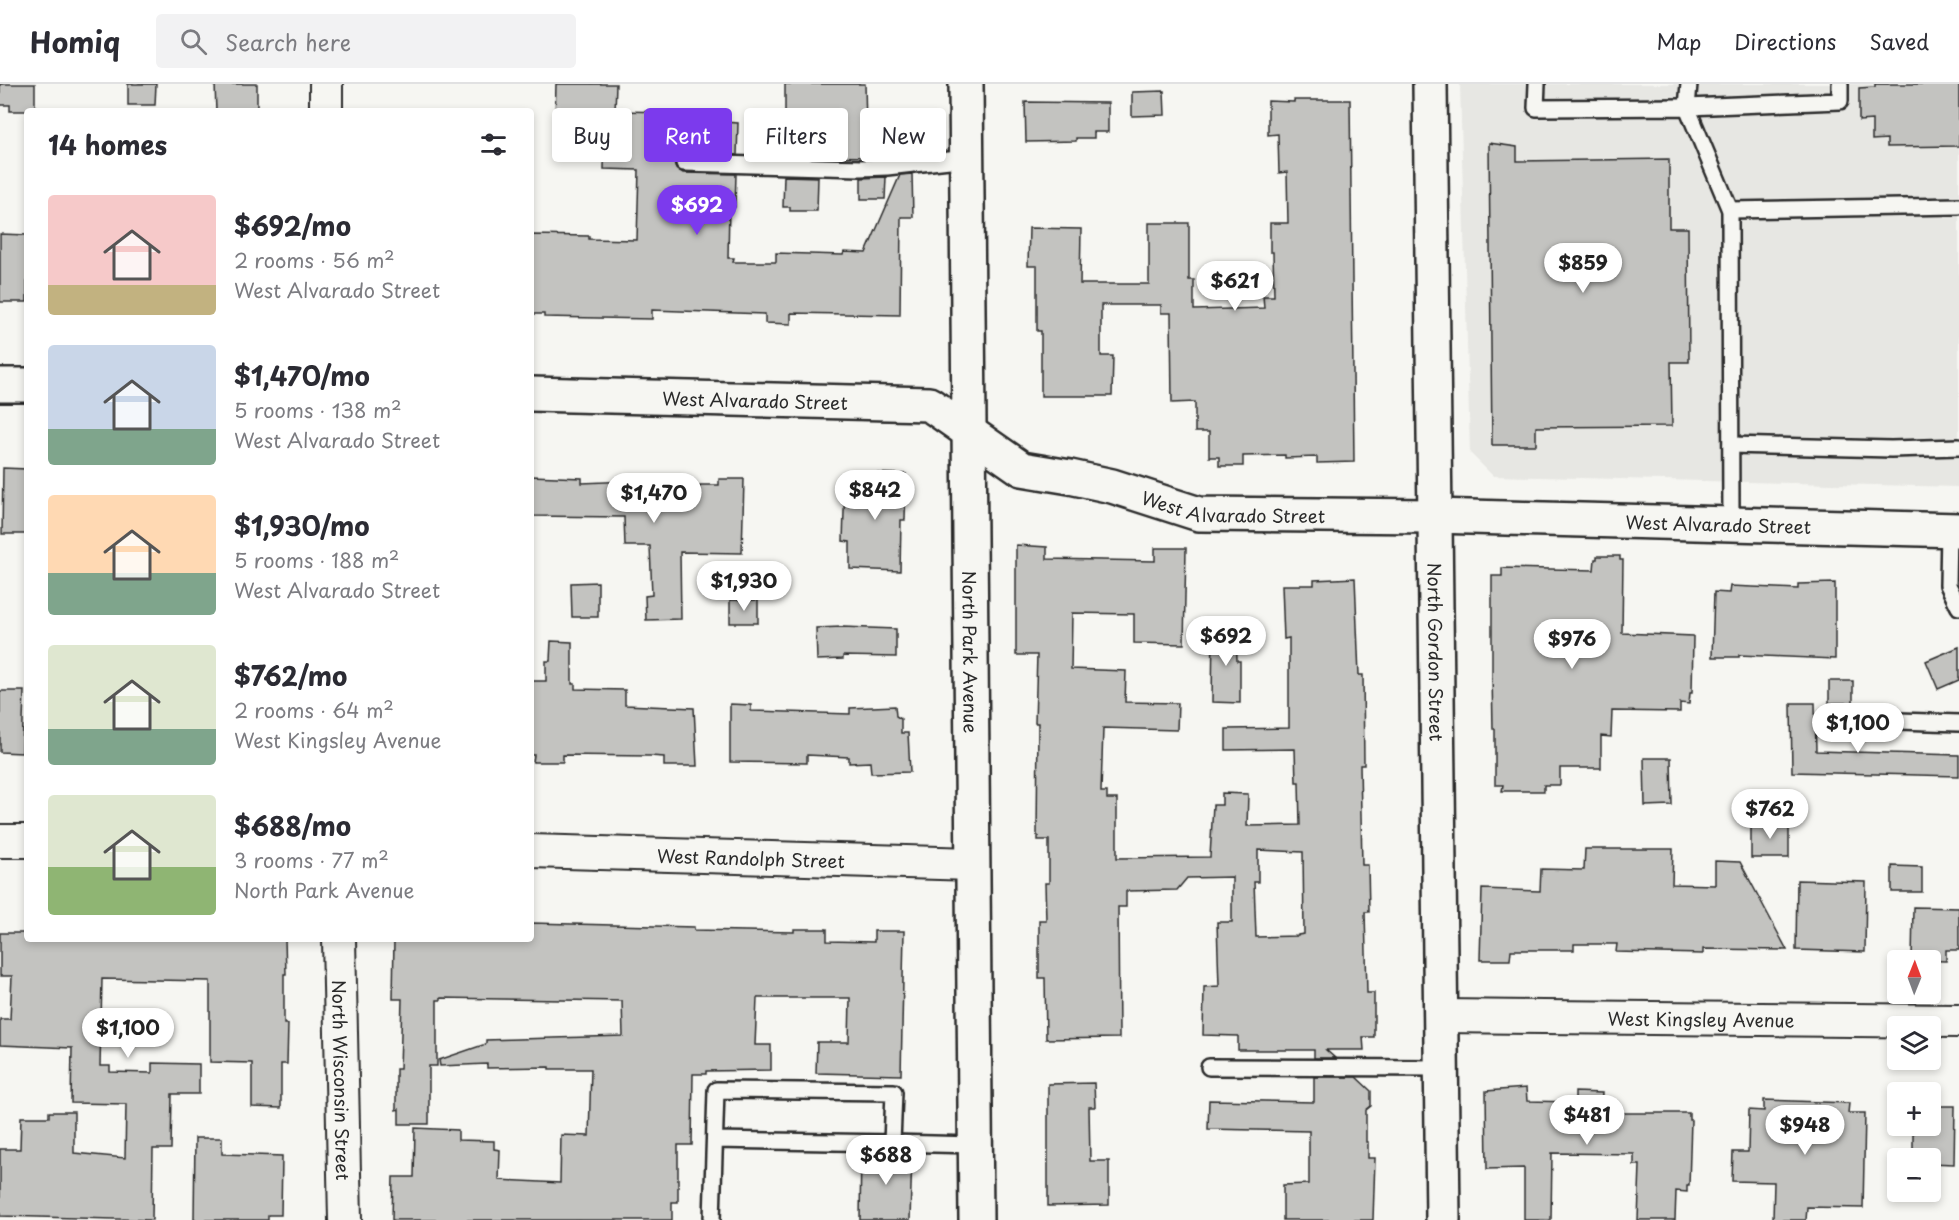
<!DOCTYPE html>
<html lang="en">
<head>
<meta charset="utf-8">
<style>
	:root { --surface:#fff; --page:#f2f2f3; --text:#2b2b33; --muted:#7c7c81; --line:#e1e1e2; --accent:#7c3aed }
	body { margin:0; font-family:"Playpen Sans",sans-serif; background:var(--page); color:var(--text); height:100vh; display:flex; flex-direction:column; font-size:22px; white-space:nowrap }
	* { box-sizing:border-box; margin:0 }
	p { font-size:20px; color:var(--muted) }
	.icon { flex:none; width:33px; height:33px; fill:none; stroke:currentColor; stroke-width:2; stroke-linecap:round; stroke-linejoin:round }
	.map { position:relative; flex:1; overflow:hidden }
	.panel { position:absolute; left:24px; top:24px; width:510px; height:834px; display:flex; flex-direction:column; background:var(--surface); border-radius:6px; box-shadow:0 3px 9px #0003 }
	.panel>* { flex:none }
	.guide { position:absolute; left:552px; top:24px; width:570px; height:54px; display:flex; gap:12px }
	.needle { width:39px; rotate:1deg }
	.tools { position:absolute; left:1887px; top:866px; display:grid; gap:12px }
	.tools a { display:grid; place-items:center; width:54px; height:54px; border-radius:6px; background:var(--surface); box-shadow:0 3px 9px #0003; font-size:30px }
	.price { position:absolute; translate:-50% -51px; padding:0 14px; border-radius:21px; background:#fff; color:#222; font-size:20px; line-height:39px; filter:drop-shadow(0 2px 3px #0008) }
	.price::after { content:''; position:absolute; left:50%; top:36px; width:18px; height:14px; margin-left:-9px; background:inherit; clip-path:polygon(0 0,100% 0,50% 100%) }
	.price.current { background:var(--accent); color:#fff }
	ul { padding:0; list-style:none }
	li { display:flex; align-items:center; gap:18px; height:150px; padding:0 24px }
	li span { display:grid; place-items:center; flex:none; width:168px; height:120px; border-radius:6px; color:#555 }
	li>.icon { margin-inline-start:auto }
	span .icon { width:72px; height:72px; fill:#fffc; stroke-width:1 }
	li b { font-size:26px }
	h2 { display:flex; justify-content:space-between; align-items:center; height:72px; padding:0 24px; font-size:26px }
	.tag { padding:0 21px; border-radius:6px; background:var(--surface); box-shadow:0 3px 9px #0003; font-size:21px; line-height:54px }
	.tag.current { background:var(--accent); color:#fff }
	header { display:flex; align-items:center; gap:36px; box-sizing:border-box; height:84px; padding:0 30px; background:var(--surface); border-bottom:2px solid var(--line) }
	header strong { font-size:28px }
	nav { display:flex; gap:33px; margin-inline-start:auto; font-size:21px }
	.search { width:420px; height:54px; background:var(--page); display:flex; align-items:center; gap:15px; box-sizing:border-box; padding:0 21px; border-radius:6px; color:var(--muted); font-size:22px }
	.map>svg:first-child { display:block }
	.built { fill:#e7e7e3 }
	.building { fill:#c3c3c0; stroke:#2b2b2b; stroke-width:1.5; fill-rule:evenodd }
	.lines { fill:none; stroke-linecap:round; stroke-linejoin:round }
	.lane-casing { stroke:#2b2b2b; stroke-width:20 }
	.street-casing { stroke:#2b2b2b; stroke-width:36 }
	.secondary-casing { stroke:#2b2b2b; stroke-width:38 }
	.lane { stroke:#f6f6f2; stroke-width:15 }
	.street { stroke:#f6f6f2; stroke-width:32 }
	.secondary { stroke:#f6f6f2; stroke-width:33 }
	.labels { text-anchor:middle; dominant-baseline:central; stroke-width:6; stroke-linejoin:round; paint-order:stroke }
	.street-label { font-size:18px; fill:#2b2b2b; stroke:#f6f6f2 }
</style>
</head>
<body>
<header>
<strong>Homiq</strong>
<div class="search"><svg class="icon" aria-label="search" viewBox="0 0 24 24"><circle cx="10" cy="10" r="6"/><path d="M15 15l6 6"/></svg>Search here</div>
<nav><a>Map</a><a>Directions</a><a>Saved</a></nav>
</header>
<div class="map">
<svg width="1959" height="1136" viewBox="0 0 1959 1136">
	<rect width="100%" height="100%" fill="#f6f6f2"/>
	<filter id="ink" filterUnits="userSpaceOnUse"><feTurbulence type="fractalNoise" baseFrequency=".0167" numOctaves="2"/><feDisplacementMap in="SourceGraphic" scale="12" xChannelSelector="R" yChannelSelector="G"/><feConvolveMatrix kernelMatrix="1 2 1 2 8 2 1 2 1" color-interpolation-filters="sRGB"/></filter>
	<g filter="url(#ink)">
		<polygon class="built" points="1460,0 1959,0 1959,403 1493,392 1470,369"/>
		<g class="building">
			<polygon points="0,0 35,0 35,27 10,27 10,21 0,21"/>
			<polygon points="128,0 156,0 155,21 128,21"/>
			<polygon points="215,0 257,0 257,27 216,27"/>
			<polygon points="556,0 616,0 615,27 674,28 674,35 738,39 737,71 684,69 676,73 674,78 676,84 683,89 736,90 735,123 729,123 728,174 734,174 733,178 776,178 776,169 843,171 844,168 866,169 900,91 912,90 913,133 901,133 900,231 791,229 791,240 765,239 765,230 652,226 652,235 544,233 544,230 531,230 531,151 589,152 589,155 637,156 639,86 604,85 605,37 555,36"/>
			<polygon points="785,0 865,0 866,43 874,43 874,47 886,47 886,73 778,72 778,39 785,39"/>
			<polygon points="1875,0 1959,0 1959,62 1887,63 1887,55 1872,56 1872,36 1859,37 1859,4 1875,3"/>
			<polygon points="1164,7 1165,31 1132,32 1132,8"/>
			<polygon points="1294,16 1350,16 1354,378 1317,379 1317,373 1285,374 1285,371 1243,372 1243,382 1219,382 1219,373 1209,373 1209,348 1195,348 1195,318 1172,319 1171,229 1161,229 1161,221 1101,221 1101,272 1113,272 1112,312 1041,312 1041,247 1037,247 1037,182 1028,182 1029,144 1081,145 1080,200 1149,200 1149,139 1189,139 1189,196 1194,196 1194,226 1264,224 1263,212 1274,212 1273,168 1270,168 1270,139 1288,139 1287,88 1279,89 1278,50 1268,51 1268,17 1294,18"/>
			<polygon points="1025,18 1108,19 1108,48 1094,48 1094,54 1076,54 1076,57 1026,58"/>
			<polygon points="1489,59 1517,63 1517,77 1669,75 1669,144 1688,144 1689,278 1671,278 1672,342 1536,343 1536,361 1492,361"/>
			<polygon points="784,92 818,93 817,127 790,127 790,123 783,123"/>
			<polygon points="886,93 885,115 861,115 861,94"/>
			<polygon points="0,150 27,151 27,218 0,218"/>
			<polygon points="3,384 27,385 27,450 2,450"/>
			<polygon points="860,389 906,390 905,436 901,436 900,487 850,485 850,458 843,457 845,399 860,399"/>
			<polygon points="531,392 582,394 582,399 630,397 629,405 700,403 700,401 719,401 719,395 744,395 742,469 680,468 681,535 646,536 645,512 652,511 650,462 625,462 624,433 531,432"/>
			<path d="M1016 461 1047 463V475L1155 477V464H1186L1184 560 1134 559V530L1072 529 1071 585 1126 587 1125 618 1178 619 1177 646 1103 644 1101 708H1107V715H1117V774L1210 773 1213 721H1222V709L1248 710 1247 742 1300 741 1299 698H1296L1295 665 1226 666V645L1289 644V554L1284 555 1282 501H1314V496L1355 494 1359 591H1363L1364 681H1360L1362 781H1368L1369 828H1365L1367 909H1374V953H1363L1364 966H1326L1335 974H1314V966H1238V952L1203 951 1204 903 1219 902 1217 838H1232V793L1187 794 1177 806 1126 807V823H1118L1119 954 1046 955 1045 894H1039V836H1046L1045 799H1049V756H1038V752H1037L1038 639H1035L1037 571H1016ZM1258 766 1303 768 1304 850 1298 851V852L1256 853 1254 798H1258Z"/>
			<polygon points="1597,472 1620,472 1620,476 1623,476 1622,549 1693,552 1692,609 1690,609 1689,620 1680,619 1680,628 1612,627 1611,653 1601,652 1601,684 1560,684 1560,701 1544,701 1544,707 1502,707 1503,701 1495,701 1495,645 1493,645 1492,590 1492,492 1502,492 1502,484 1594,486 1595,475 1597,475"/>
			<polygon points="598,498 598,533 572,533 571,499"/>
			<polygon points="1835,499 1835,575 1739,571 1739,573 1712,573 1714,508 1729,509 1730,502 1798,505 1798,500"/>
			<rect x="730" y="516" width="28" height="23"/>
			<polygon points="842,543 896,545 896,573 843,572 843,575 817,576 816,544"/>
			<polygon points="1236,543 1237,577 1240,577 1240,619 1212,618 1213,544"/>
			<polygon points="551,557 572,558 572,600 575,600 575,605 625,606 625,621 694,624 697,682 664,682 664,673 650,672 563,671 563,678 533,678 534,671 531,671 532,597 546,597 546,577 550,577"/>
			<polygon points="1959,563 1959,596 1938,605 1926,577"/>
			<rect x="1829" y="597" width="24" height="22"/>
			<polygon points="0,607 24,607 22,669 0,668"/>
			<polygon points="1791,619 1815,619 1816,667 1959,671 1959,692 1792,688"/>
			<polygon points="730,620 751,621 751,627 850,630 850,624 895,622 896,632 901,635 901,649 908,649 910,688 871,689 870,678 849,679 849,673 807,671 807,679 730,678"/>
			<polygon points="1644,674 1671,674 1672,721 1645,722"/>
			<polygon points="1789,738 1789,774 1751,774 1751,739"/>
			<polygon points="1585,765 1673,765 1672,800 1715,801 1715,777 1740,778 1787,866 1703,865 1703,870 1616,868 1617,860 1574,860 1574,866 1511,866 1510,876 1480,876 1482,805 1540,807 1541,785 1584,786"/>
			<polygon points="1892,782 1922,783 1922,808 1892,808"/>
			<polygon points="1797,796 1866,798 1865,868 1796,866"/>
			<polygon points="1913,823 1959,824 1959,866 1946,866 1946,877 1912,876"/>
			<polygon points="531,839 694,843 694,846 794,848 794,845 827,845 827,857 874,858 874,847 904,847 901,991 816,989 817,958 849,958 850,914 757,914 755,961 771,961 771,986 706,987 706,990 693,990 692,1061 678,1061 678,1118 672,1118 672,1136 392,1136 393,1093 414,1093 415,1044 458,1046 458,1056 494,1057 494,1065 500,1066 499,1096 560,1099 561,1051 589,1052 591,985 549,985 549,983 487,984 487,980 440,982 439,976 486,960 486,956 623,952 622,917 441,914 441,916 437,916 437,982 429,982 429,1040 399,1040 399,1025 396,1026 396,985 400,985 402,915 393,915 394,855 531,855"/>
			<polygon points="0,849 24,849 24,855 285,855 286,890 284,890 284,940 288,940 287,980 281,980 281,1024 252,1023 252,979 210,978 210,897 102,895 100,982 110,982 110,988 152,989 152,979 199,980 199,1010 172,1010 171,1065 153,1065 152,1136 0,1132 0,1065 20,1065 21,1033 49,1033 49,1028 74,1028 74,1069 125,1074 126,1020 71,1019 72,964 0,961 0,935 10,935 12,892 0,892"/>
			<polygon points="1314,993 1356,993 1371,1007 1371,1022 1366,1026 1366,1058 1368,1058 1368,1074 1375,1074 1373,1136 1283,1136 1283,1101 1309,1100 1309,1047 1208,1045 1209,1016 1314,1018"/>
			<polygon points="1094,999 1095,1023 1089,1023 1090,1077 1109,1077 1109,1121 1048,1122 1048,1000"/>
			<polygon points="1526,1004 1527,1017 1575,1018 1575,1008 1602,1009 1601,1019 1615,1019 1615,1029 1689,1029 1689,1036 1691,1036 1689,1101 1687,1101 1687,1108 1676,1107 1675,1136 1638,1136 1640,1081 1634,1081 1634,1070 1552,1069 1551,1136 1524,1136 1524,1084 1487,1085 1486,1007"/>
			<polygon points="1764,1016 1849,1019 1848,1029 1865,1029 1863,1124 1807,1123 1806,1136 1773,1136 1774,1098 1732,1097 1733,1068 1748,1068 1749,1026 1764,1027"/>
			<polygon points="1930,1022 1955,1022 1954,1080 1930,1079 1930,1074 1913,1074 1913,1041 1930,1041"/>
			<polygon points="195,1054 222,1054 222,1070 282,1072 281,1131 268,1131 268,1136 194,1136"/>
			<polygon points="861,1068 912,1069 910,1136 860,1136"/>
		</g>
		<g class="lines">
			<defs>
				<g id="lane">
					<polyline points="1537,0 1536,24 1687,23 1730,126 1731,439"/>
					<polyline points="1689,0 1687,23 1840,17 1840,0"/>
					<polyline points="684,79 860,84 887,83 967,74"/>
					<polyline points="1730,126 1959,122"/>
					<polyline points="1731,361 1891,365 1959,363"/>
					<polyline points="1949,445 1948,501 1959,523"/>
					<polyline points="1839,635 1959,639"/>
					<polyline points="1209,983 1441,984"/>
					<polyline points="892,1059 975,1061"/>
					<polyline points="712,1136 716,1006 894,1008 892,1059 715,1056"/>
				</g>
				<g id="street">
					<polyline points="326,0 326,27"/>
					<polyline points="0,757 27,757"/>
					<path id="s1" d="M531 767 973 780"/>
					<path id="s2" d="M339 855 345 1136"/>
					<path id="s3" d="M1441 932 1959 937"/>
				</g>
				<g id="secondary">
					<path id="s4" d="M966 0 976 1136"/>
					<path id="s5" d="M1430 0 1443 1136"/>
					<polyline points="0,301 27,301"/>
					<path id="s6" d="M531 310 929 320 1022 385 1070 393 1112 402 1199 430 1434 432 1959 446"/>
				</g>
			</defs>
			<use href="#lane" class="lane-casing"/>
			<use href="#street" class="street-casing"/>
			<use href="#secondary" class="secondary-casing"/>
			<use href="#lane" class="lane"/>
			<use href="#street" class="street"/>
			<use href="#secondary" class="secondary"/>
		</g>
	</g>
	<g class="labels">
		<g class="street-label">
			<text stroke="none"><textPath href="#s6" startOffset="224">West Alvarado Street</textPath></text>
			<text stroke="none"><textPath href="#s6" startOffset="728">West Alvarado Street</textPath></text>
			<text stroke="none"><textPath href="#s6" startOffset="1214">West Alvarado Street</textPath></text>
			<text stroke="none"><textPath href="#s4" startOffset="568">North Park Avenue</textPath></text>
			<text stroke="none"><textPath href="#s5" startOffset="568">North Gordon Street</textPath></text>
			<text stroke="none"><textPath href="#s1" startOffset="220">West Randolph Street</textPath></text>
			<text stroke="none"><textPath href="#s3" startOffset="260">West Kingsley Avenue</textPath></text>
			<text stroke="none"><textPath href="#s2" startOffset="141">North Wisconsin Street</textPath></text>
		</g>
	</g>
</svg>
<div class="tools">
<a><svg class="needle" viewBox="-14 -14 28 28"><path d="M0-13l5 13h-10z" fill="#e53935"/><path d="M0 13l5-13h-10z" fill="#7c7c81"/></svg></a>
<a><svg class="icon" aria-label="layers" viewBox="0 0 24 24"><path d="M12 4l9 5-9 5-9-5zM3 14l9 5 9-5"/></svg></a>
<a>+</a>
<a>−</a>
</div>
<b class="price current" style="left:697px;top:152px">$692</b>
<b class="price" style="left:1583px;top:210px">$859</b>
<b class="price" style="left:1235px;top:228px">$621</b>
<b class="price" style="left:875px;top:437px">$842</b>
<b class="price" style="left:654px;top:440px">$1,470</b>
<b class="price" style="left:744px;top:528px">$1,930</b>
<b class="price" style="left:1226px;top:583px">$692</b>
<b class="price" style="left:1572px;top:586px">$976</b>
<b class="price" style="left:1858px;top:670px">$1,100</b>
<b class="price" style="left:1770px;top:756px">$762</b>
<b class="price" style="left:128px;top:975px">$1,100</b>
<b class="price" style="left:1587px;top:1062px">$481</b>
<b class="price" style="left:1805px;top:1072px">$948</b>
<b class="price" style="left:886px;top:1102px">$688</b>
<div class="guide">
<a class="tag">Buy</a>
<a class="tag current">Rent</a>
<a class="tag">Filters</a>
<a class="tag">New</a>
</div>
<section class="panel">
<h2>14 homes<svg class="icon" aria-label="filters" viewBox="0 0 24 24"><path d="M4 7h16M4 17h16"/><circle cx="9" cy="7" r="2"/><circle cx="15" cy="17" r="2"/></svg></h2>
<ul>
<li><span style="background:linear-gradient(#f6c9c9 75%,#c2b280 0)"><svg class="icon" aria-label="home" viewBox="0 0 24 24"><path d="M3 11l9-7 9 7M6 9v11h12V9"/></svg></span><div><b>$692/mo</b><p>2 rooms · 56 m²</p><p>West Alvarado Street</p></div></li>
<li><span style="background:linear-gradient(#c9d6e8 70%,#7fa58c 0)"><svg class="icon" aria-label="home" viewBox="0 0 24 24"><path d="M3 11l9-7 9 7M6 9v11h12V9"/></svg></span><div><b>$1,470/mo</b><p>5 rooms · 138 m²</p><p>West Alvarado Street</p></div></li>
<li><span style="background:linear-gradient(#ffd9b3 65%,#7fa58c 0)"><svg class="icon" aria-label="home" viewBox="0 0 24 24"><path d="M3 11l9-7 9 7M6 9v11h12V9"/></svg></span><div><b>$1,930/mo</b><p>5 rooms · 188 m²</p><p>West Alvarado Street</p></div></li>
<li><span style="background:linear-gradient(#dfe7d0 70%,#7fa58c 0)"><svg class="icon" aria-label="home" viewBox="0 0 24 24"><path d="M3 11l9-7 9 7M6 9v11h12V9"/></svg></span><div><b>$762/mo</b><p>2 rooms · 64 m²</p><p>West Kingsley Avenue</p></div></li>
<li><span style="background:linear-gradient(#dfe7d0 60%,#8fb573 0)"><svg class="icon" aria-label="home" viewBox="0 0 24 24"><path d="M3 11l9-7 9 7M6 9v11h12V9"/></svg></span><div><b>$688/mo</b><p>3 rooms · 77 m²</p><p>North Park Avenue</p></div></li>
</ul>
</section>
</div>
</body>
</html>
